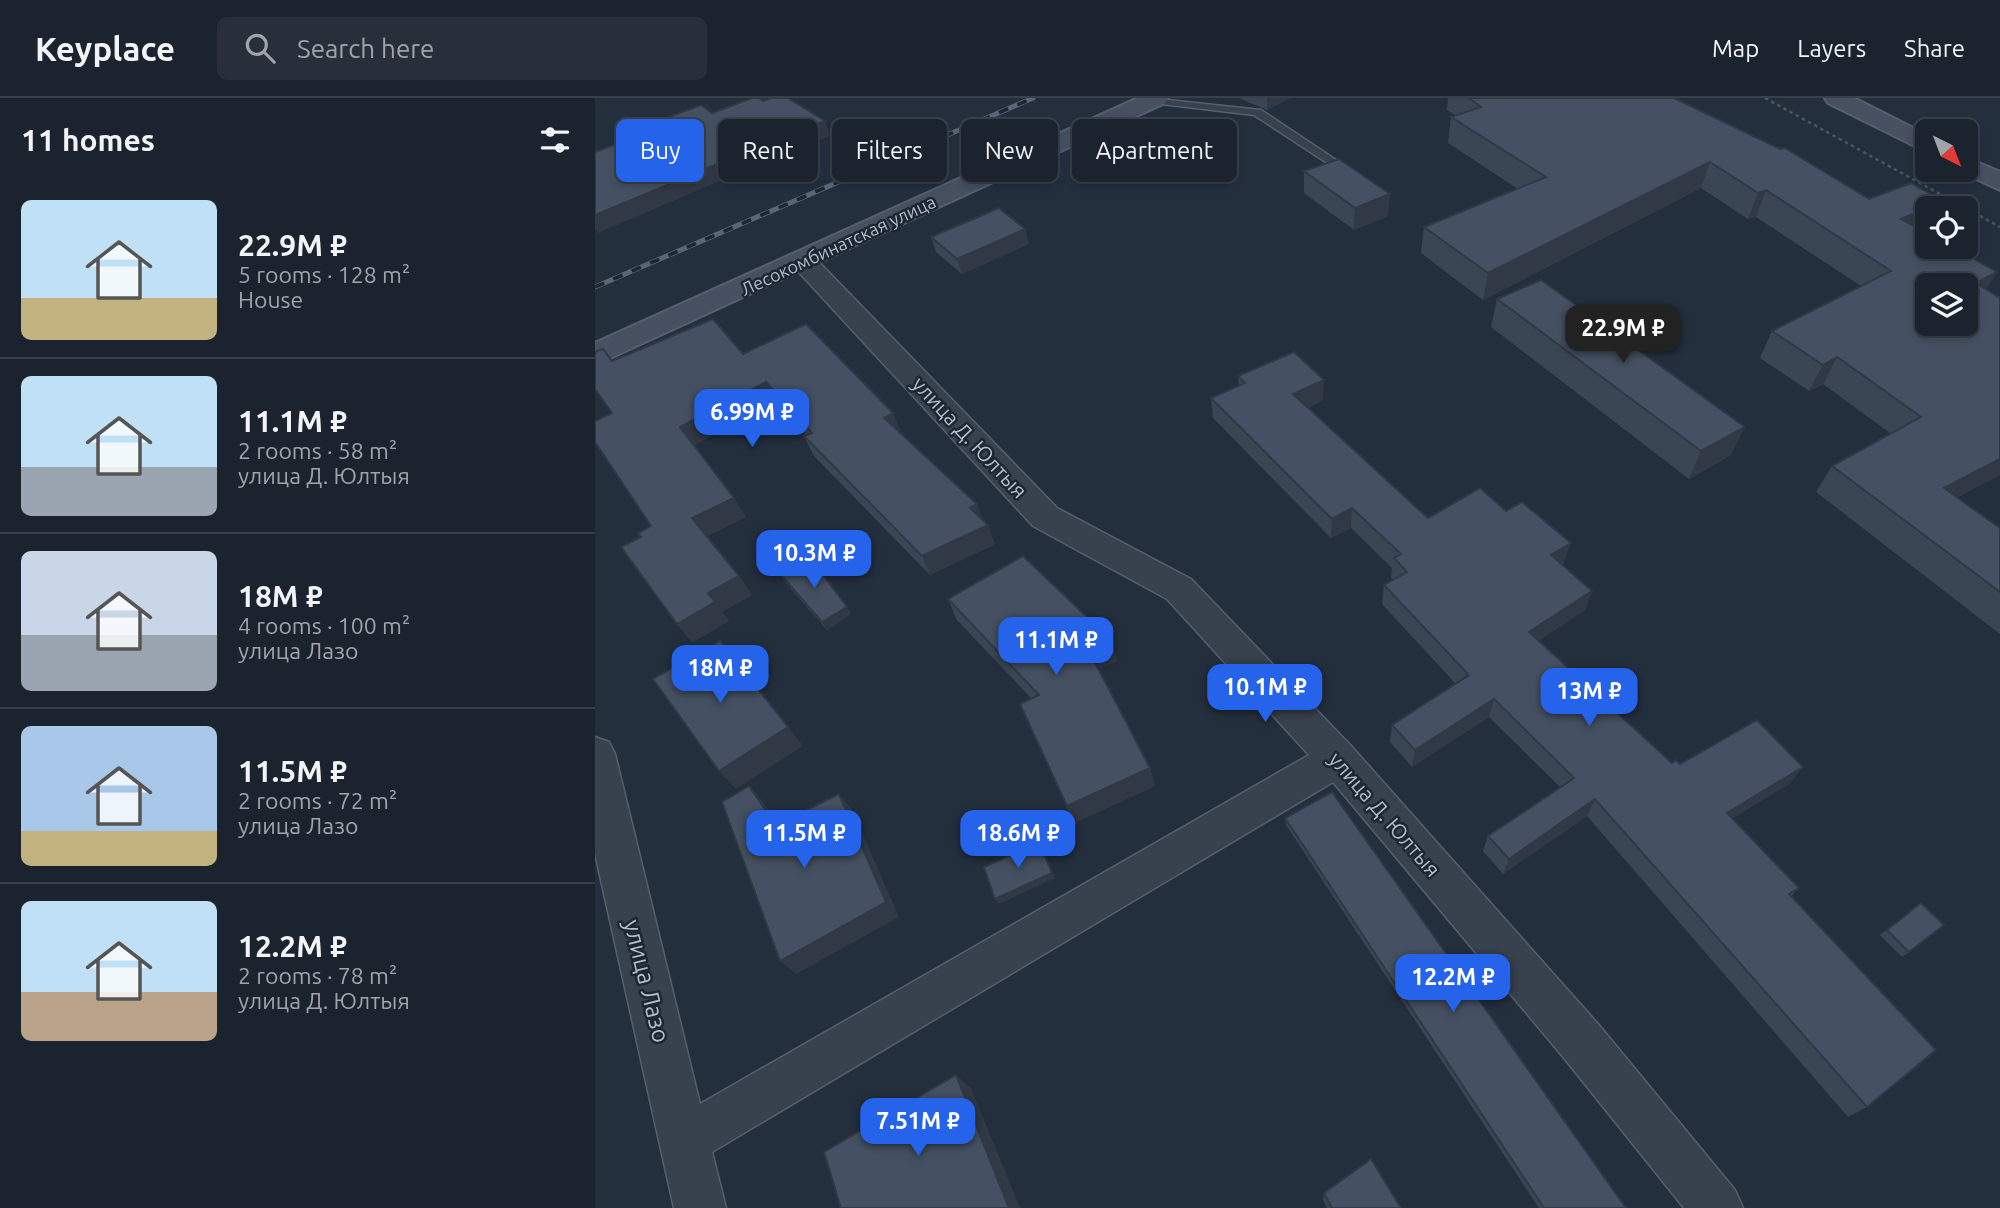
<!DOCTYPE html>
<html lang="en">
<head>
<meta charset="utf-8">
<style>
	:root { --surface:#1b232e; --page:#282f3a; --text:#f1f3f6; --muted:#a0a4aa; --line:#39404a; --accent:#2563eb }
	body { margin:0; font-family:Ubuntu,sans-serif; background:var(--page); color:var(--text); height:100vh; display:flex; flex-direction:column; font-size:26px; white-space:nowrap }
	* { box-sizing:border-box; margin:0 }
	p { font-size:23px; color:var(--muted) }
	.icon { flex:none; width:38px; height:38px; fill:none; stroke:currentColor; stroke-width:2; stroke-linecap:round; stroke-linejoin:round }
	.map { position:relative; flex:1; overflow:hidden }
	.drawer { display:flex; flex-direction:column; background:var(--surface); width:595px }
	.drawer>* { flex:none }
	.top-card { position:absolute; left:21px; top:21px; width:665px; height:63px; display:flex; gap:14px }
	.needle { width:46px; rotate:138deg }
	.controls { position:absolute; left:1320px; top:21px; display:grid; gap:14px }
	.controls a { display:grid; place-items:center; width:63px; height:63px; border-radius:10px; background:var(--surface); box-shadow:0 4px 10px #0003,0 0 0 2px var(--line); font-size:35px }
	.price { position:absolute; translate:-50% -60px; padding:0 16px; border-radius:14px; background:var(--accent); color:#fff; font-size:23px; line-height:46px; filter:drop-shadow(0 2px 4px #0008) }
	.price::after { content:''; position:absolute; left:50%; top:42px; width:21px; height:16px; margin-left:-10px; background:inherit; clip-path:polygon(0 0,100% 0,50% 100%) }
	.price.selected { background:#222; color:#fff }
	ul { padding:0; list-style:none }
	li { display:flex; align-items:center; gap:21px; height:175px; padding:0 21px }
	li+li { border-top:2px solid var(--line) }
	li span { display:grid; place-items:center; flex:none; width:196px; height:140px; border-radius:10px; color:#555 }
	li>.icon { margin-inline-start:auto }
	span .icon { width:84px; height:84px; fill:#fffc; stroke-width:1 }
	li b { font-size:30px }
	h2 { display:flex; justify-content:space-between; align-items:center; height:84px; padding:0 21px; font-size:30px }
	.pill { padding:0 24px; border-radius:10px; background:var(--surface); box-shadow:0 4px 10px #0003,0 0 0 2px var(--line); font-size:24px; line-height:63px }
	.pill.selected { background:var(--accent); color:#fff }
	header { display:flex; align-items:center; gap:42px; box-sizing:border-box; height:98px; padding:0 35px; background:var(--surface); border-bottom:2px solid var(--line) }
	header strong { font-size:33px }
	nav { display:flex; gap:38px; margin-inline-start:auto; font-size:24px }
	.search { width:490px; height:63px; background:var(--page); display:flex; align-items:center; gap:18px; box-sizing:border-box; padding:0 24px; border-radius:10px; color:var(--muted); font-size:26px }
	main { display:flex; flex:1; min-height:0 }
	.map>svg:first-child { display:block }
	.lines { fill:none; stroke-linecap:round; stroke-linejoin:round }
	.service-casing { stroke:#565f6c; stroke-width:3 }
	.minor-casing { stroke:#565f6c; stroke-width:3 }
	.secondary-casing { stroke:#565f6c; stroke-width:4 }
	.path { stroke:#44595c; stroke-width:2.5; stroke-dasharray:3.5 3.5; stroke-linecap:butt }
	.service { fill:#38414e; fill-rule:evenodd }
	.minor { fill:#38414e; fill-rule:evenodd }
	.secondary { fill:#465061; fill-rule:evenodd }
	.rail-casing { stroke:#5a6575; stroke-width:5 }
	.rail { stroke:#1d2633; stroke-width:3.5; stroke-dasharray:10; stroke-linecap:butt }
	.wall { fill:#3b4654 }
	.shaded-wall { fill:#303945 }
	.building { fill:#455162; stroke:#303945; stroke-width:2; fill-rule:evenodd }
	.labels { text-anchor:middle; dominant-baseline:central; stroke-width:5; stroke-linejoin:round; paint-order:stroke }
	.far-street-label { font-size:18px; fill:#b4bcc9; stroke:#1d2633 }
	.street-label { font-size:21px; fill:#b4bcc9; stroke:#1d2633 }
	.near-street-label { font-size:24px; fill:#b4bcc9; stroke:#1d2633 }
</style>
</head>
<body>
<header>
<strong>Keyplace</strong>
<div class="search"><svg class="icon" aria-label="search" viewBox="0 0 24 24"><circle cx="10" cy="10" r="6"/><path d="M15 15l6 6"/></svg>Search here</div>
<nav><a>Map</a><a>Layers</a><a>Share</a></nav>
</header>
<main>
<section class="drawer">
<h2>11 homes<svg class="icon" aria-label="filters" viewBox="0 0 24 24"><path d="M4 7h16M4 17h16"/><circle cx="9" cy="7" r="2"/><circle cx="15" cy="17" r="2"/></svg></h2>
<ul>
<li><span style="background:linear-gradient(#bfe0f5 70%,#c2b280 0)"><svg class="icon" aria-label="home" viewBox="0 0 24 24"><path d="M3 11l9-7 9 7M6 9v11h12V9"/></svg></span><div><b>22.9M ₽</b><p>5 rooms · 128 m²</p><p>House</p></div></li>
<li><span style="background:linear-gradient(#bfe0f5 65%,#9aa5b1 0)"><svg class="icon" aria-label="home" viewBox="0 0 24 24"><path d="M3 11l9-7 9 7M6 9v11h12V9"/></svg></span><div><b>11.1M ₽</b><p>2 rooms · 58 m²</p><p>улица Д. Юлтыя</p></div></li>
<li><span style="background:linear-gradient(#c9d6e8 60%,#9aa5b1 0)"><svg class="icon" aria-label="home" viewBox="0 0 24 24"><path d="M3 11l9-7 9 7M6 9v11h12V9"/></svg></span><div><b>18M ₽</b><p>4 rooms · 100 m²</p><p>улица Лазо</p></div></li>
<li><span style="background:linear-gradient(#a9c7e8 75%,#c2b280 0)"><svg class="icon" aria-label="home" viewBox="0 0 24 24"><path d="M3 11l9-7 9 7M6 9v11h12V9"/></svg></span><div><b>11.5M ₽</b><p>2 rooms · 72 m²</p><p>улица Лазо</p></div></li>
<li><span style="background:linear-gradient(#bfe0f5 65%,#b9a48a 0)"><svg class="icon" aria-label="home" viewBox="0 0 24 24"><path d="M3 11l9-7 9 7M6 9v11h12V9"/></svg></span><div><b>12.2M ₽</b><p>2 rooms · 78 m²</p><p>улица Д. Юлтыя</p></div></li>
</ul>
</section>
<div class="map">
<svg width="1405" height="1110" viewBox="0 0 1405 1110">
	<rect width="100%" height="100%" fill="#242f3e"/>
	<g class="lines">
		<defs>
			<polygon id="service" points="554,0 666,12 762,76 752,78 659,17 558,5 554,4"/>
			<polygon id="minor" points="209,156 218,158 462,410 596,481 757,649 1003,926 1140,1092 1148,1110 1089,1110 969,960 738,684 117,1054 131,1110 79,1110 0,755 0,639 14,644 20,656 105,1006 714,657 572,501 438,428 200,170 196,164 200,158"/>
			<g id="secondary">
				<polygon points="543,0 573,0 570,5 0,267 0,245"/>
				<polygon points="1230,0 1259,0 1332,37 1332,54 1233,5"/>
				<polygon points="1370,59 1405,74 1405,92 1362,72 1370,72"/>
			</g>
		</defs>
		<use href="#service" class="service-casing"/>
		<use href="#minor" class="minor-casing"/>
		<use href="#secondary" class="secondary-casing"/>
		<polyline class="path" points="1170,0 1405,129"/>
		<use href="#service" class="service"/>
		<use href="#minor" class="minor"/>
		<use href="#secondary" class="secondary"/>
		<defs>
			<polyline id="rail" points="0,189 438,0"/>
		</defs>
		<use href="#rail" class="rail-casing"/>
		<use href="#rail" class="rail"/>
	</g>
	<g class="wall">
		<polygon points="644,0 695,0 672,12"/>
		<polygon points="853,0 1081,0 1274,101 1349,104 1345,110 1332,110 1332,131 1328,133 1391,191 1405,200 1405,377 1362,399 1405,430 1405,536 1221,394 1237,368 1295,335 1228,286 1214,293 1165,260 1177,233 1266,188 1161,119 1153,121 1106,90 888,202 826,155 829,129 923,91 853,45 856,19 860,17 852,12"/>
		<polygon points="709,73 793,118 759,132 709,95"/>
		<polygon points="336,139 434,146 367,176 341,154"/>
		<polygon points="902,201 1136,357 1094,381 896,229"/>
		<polygon points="148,256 306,335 388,421 400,446 335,477 219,358 209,338 211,337 182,304 99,347 151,419 112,438 144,478 157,497 127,514 134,523 97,544 82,526 46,439 56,428 17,315 17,263"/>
		<polygon points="643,278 728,302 713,310 833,420 969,464 967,466 997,493 990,512 943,543 1077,665 1208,669 1194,686 1137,720 1204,790 1196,798 1272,1009 1253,1019 992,718 908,776 888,753 893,738 965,689 894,619 817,669 795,644 797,627 860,585 787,506 789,487 798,482 796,479 797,470 756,430 736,440 618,320 616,300 644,287"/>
		<polygon points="185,476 256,516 232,532 190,484"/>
		<polygon points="353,501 522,563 503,571 555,670 560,688 479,725 425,606 437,601 362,522"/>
		<polygon points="690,720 1031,1110 944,1110 691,727"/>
		<polygon points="1326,805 1314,854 1307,859 1285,837"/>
		<polygon points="729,1095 806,1110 732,1110 728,1102"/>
	</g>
	<g class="shaded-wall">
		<polygon points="672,0 695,0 672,12"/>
		<polygon points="230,23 235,38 127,82 3,135 0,131 0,117 120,67"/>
		<polygon points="1115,64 1106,90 888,202 893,175"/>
		<polygon points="1171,92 1161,119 1153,121 1163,95"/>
		<polygon points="795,96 793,118 759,132 760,110"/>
		<polygon points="1349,104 1345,110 1332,110"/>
		<polygon points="1332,110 1332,131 1292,147 1306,121"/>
		<polygon points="430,131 434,146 367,176 362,161"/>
		<polygon points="1402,174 1386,200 1381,185"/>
		<polygon points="1242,259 1228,286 1214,293 1228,267"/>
		<polygon points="729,282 728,302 698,316 698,296"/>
		<polygon points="171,284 182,304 98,348 85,329"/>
		<polygon points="298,315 306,335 289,320"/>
		<polygon points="1150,329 1136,357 1094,381 1106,353"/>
		<polygon points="1405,361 1405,377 1331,416 1349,390"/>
		<polygon points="139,400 151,419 111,439 97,420"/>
		<polygon points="382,406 389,425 375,410"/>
		<polygon points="757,410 756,430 736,440 737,421"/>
		<polygon points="393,427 400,446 335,477 327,458"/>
		<polygon points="976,445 969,464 950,476 956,457"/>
		<polygon points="144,478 157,497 127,514 134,523 97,544 82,526 113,495"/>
		<polygon points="997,493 990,512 928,553 934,534"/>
		<polygon points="252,509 256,516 232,532 227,524"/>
		<polygon points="517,543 522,563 500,573 494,553"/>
		<polygon points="899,601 894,619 817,669 820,652"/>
		<polygon points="193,629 208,648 141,691 124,673"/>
		<polygon points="1208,669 1194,686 1120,731 1132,715"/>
		<polygon points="555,670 560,688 479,725 472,708"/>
		<polygon points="154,688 169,705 196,744 181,727"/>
		<polygon points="244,696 257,712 304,819 201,876 185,863"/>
		<polygon points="1000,701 992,718 908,776 914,761"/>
		<polygon points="444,744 460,780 404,806 400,801"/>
		<polygon points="361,977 376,990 425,1110 414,1110"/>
	</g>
	<g class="building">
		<polygon points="157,0 164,0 168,3 176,0 193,0 230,23 120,67 0,117 0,54 70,28 63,23 106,7 117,15"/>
		<path d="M874 0H1079L1185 51 1190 50 1274 101 1316 85 1349 104 1306 121 1332 135V149H1357L1402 174 1381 185 1405 200V361L1349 390 1405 430V494L1237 368 1326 319 1242 259 1228 267 1177 233 1296 173 1171 92 1163 95 1115 64 893 175 829 129 951 79 856 19 886 9ZM1332 187H1370V226H1332Z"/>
		<polygon points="744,61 795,96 760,110 709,73"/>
		<polygon points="404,110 430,131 362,161 336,139"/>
		<polygon points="946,182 1150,329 1106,353 902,201"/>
		<polygon points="118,221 148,256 211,226 298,315 289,320 382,406 375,410 393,427 327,458 209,338 217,335 171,284 85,329 139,400 97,420 144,478 113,495 120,504 82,526 26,449 46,439 43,435 56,428 0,344 0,323 17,315 0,291 0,254 8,251 17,263"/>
		<polygon points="699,254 729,282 698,296 833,420 885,390 911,413 927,404 976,445 956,457 997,493 934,534 1077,665 1081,662 1085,666 1162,622 1208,669 1132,715 1204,790 1194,796 1341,952 1272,1009 1000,701 914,761 893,738 979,680 899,601 820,652 797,627 874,577 789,487 812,474 799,460 806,456 757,410 737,421 616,300 650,285 643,278"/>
		<polygon points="428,458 517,543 494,553 555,670 472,708 425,606 444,597 353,501"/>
		<polygon points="216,461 252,509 227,524 185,476"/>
		<polygon points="125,543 193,629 124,673 58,581"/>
		<polygon points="154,688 181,727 244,696 291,804 185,863 127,704"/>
		<polygon points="737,694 1031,1110 949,1110 690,720"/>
		<polygon points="444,744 457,775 400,801 389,769"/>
		<polygon points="1326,805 1349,827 1314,854 1292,832"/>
		<polygon points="361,977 414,1110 246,1110 229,1054"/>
		<polygon points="776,1061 806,1110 737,1110 729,1095"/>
	</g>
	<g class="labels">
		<g class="far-street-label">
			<text transform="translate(243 147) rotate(-25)">Лесокомбинатская улица</text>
		</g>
		<g class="street-label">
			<text transform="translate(375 339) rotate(47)">улица Д. Юлтыя</text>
			<text transform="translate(790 716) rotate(49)">улица Д. Юлтыя</text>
		</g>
		<g class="near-street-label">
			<text transform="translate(52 883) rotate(76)">улица Лазо</text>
		</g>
	</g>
</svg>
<div class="controls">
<a><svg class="needle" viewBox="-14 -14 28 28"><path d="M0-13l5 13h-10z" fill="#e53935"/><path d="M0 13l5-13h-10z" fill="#a0a4aa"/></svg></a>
<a><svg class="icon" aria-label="locate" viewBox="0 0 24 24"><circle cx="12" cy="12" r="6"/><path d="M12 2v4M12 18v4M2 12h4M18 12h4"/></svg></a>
<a><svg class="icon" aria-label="layers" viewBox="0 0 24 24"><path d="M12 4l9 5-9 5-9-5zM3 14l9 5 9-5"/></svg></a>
</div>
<b class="price selected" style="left:1028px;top:267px">22.9M ₽</b>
<b class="price" style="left:157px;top:351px">6.99M ₽</b>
<b class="price" style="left:219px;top:492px">10.3M ₽</b>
<b class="price" style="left:461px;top:579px">11.1M ₽</b>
<b class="price" style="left:125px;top:607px">18M ₽</b>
<b class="price" style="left:670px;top:626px">10.1M ₽</b>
<b class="price" style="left:994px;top:630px">13M ₽</b>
<b class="price" style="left:209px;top:772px">11.5M ₽</b>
<b class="price" style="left:423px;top:772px">18.6M ₽</b>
<b class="price" style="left:858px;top:916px">12.2M ₽</b>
<b class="price" style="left:323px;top:1060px">7.51M ₽</b>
<div class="top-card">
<a class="pill selected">Buy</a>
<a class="pill">Rent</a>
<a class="pill">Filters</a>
<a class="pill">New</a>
<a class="pill">Apartment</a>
</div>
</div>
</main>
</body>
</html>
